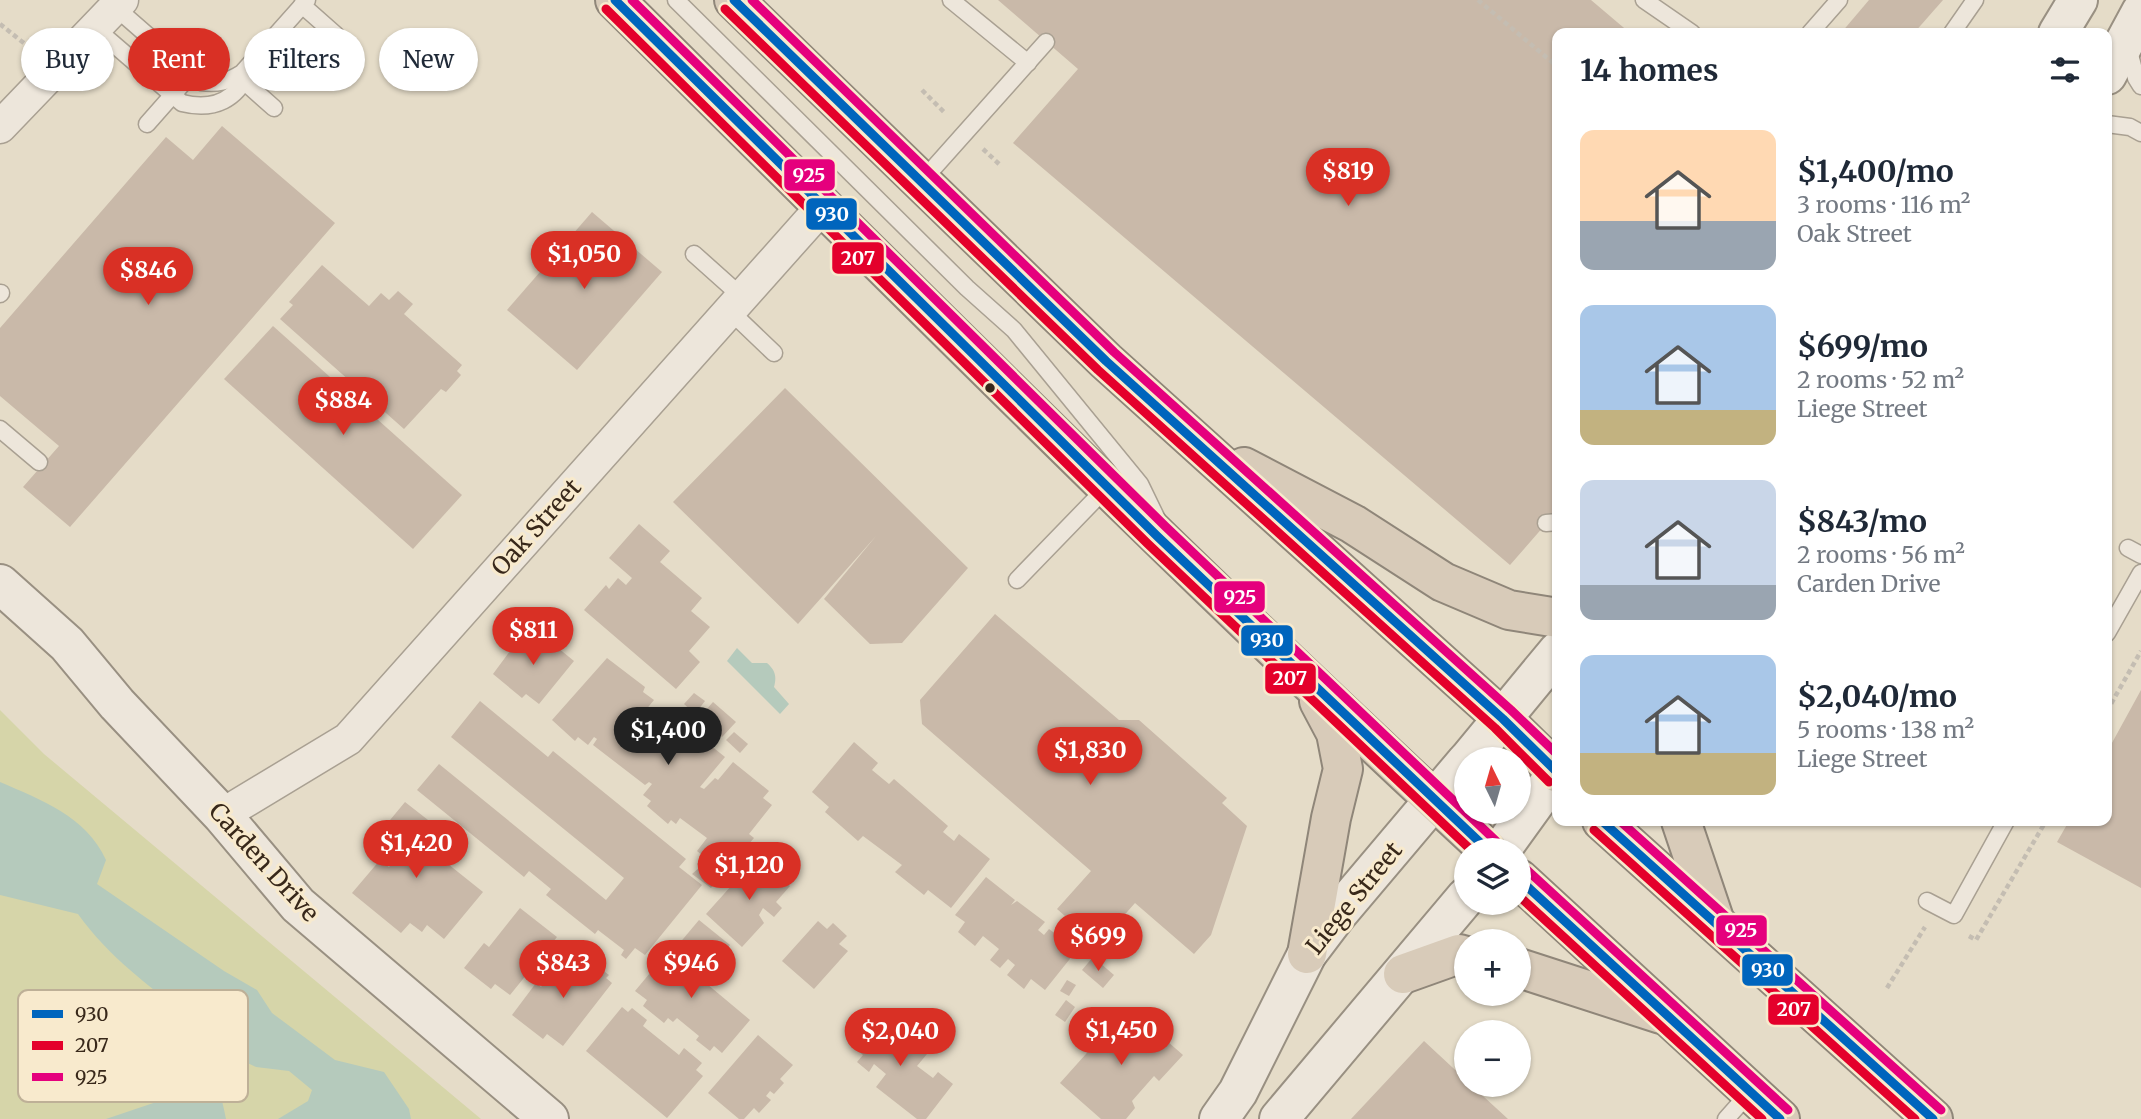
<!DOCTYPE html>
<html lang="en">
<head>
<meta charset="utf-8">
<style>
	:root { --surface:#fff; --page:#f6f6f7; --text:#1f2937; --muted:#747a83; --accent:#d93025 }
	body { margin:0; font-family:Merriweather,serif; background:var(--page); color:var(--text); height:100vh; display:flex; flex-direction:column; font-size:26px; white-space:nowrap }
	* { box-sizing:border-box; margin:0 }
	p { font-size:23px; color:var(--muted) }
	.icon { flex:none; width:38px; height:38px; fill:none; stroke:currentColor; stroke-width:2; stroke-linecap:round; stroke-linejoin:round }
	.map { position:relative; flex:1; overflow:hidden }
	.side { position:absolute; left:1552px; top:28px; width:560px; height:798px; display:flex; flex-direction:column; background:var(--surface); border-radius:14px; box-shadow:0 2px 5px #0004 }
	.side>* { flex:none }
	.top-card { position:absolute; left:21px; top:28px; width:665px; height:63px; display:flex; gap:14px }
	.needle { width:46px; rotate:355deg }
	.controls { position:absolute; left:1454px; top:747px; display:grid; gap:14px }
	.controls a { display:grid; place-items:center; width:77px; height:77px; border-radius:50%; background:var(--surface); box-shadow:0 2px 5px #0004; font-size:35px }
	.price { position:absolute; translate:-50% -60px; padding:0 16px; border-radius:24px; background:var(--accent); color:#fff; font-size:23px; line-height:46px; filter:drop-shadow(0 2px 4px #0008) }
	.price::after { content:''; position:absolute; left:50%; top:42px; width:21px; height:16px; margin-left:-10px; background:inherit; clip-path:polygon(0 0,100% 0,50% 100%) }
	.price.current { background:#222; color:#fff }
	ul { padding:0; list-style:none }
	li { display:flex; align-items:center; gap:21px; height:175px; padding:0 28px }
	li span { display:grid; place-items:center; flex:none; width:196px; height:140px; border-radius:14px; color:#555 }
	li>.icon { margin-inline-start:auto }
	span .icon { width:84px; height:84px; fill:#fffc; stroke-width:1 }
	li b { font-size:30px }
	h2 { display:flex; justify-content:space-between; align-items:center; height:84px; padding:0 28px; font-size:30px }
	.chip { padding:0 24px; border-radius:32px; background:var(--surface); box-shadow:0 2px 5px #0004; font-size:24px; line-height:63px }
	.chip.current { background:var(--accent); color:#fff }
	.map>svg:first-child { display:block }
	.green { fill:#d6d5a9 }
	.water { fill:#b5cabc }
	.building { fill:#c9b9a9 }
	.lines { fill:none; stroke-linecap:round; stroke-linejoin:round }
	.lane-casing { stroke:#a9a092; stroke-width:19 }
	.street-casing { stroke:#a9a092; stroke-width:35 }
	.secondary-casing { stroke:#999082; stroke-width:42 }
	.highway-casing { stroke:#8f8679; stroke-width:42 }
	.path { stroke:#c4bdb2; stroke-width:4.5; stroke-dasharray:5 3.5; stroke-linecap:butt }
	.lane { stroke:#ede6db; stroke-width:16 }
	.street { stroke:#ede6db; stroke-width:32 }
	.secondary { stroke:#ede6db; stroke-width:38 }
	.highway { stroke:#d8cbb9; stroke-width:38 }
	.bus-1-casing { stroke:#f8eacd; stroke-width:14 }
	.bus-2-casing { stroke:#f8eacd; stroke-width:14 }
	.bus-3-casing { stroke:#f8eacd; stroke-width:14 }
	.bus-1 { stroke:#0065bd; stroke-width:9 }
	.bus-2 { stroke:#e4002b; stroke-width:9 }
	.bus-3 { stroke:#e5007d; stroke-width:9 }
	.bus-dot { fill:#38281a; stroke:#f8eacd; stroke-width:2.5 }
	.labels { text-anchor:middle; dominant-baseline:central; stroke-width:6; stroke-linejoin:round; paint-order:stroke }
	.street-label { font-size:24px; fill:#38281a; stroke:#f8eacd }
	.key { fill:#f8eacd; stroke:#beb097; stroke-width:2 }
	.key-label { font-size:19px; fill:#38281a }
	.line-badge { stroke:#f8eacd; stroke-width:2.5 }
	.badge-label { font-size:19px; text-anchor:middle; font-weight:bold; fill:#fff }
</style>
</head>
<body>
<div class="map">
<svg width="2141" height="1119" viewBox="0 0 2141 1119">
	<rect width="100%" height="100%" fill="#e5dcc8"/>
	<polygon class="green" points="0,710 44,754 481,1119 0,1119"/>
	<g class="water">
		<path d="M737 648 752 663H767C775 670 777 676 774 687L789 704 780 714 727 661Z"/>
		<path d="M0 782C41 800 86 816 106 860L97 884 224 971 257 990 272 1013 335 1060 384 1072 409 1109 411 1119H278L308 1101 312 1090 289 1071 256 1067 239 1059C210 1077 221 1090 226 1119H106L186 1092 205 1069 221 1040C170 1001 116 967 78 914L0 895Z"/>
	</g>
	<g class="building">
		<polygon points="998,0 1591,0 1630,33 1558,33 1558,510 1510,565 1013,143 1078,69"/>
		<polygon points="1869,0 1943,0 1914,33 1841,33"/>
		<polygon points="222,126 335,223 70,527 23,487 59,446 0,396 0,328 166,137 193,160"/>
		<polygon points="592,212 662,272 577,370 507,310"/>
		<polygon points="322,265 369,306 381,293 389,300 398,291 413,304 404,314 462,365 457,371 461,375 446,392 441,389 404,429 280,319 293,305 289,302"/>
		<polygon points="273,326 462,495 413,549 224,379"/>
		<polygon points="785,388 968,568 902,643 870,644 824,599 876,536 798,624 673,502"/>
		<polygon points="639,524 670,551 660,562 702,598 691,611 710,627 689,651 700,662 676,689 584,610 606,585 609,589 618,578 626,585 632,578 609,558"/>
		<polygon points="995,614 1119,720 1139,720 1227,798 1222,803 1247,826 1211,935 1194,954 1135,903 1098,945 1057,909 1091,871 922,724 920,700"/>
		<polygon points="536,630 574,661 539,704 526,694 522,698 493,674 519,639 525,644"/>
		<polygon points="607,658 645,687 643,692 654,700 640,717 652,729 662,738 675,722 688,732 690,729 725,757 700,787 704,789 715,778 718,780 733,762 769,791 763,798 772,805 749,834 754,838 711,888 692,874 700,867 697,864 703,856 697,851 707,838 680,818 676,824 671,820 668,824 647,806 651,801 643,795 652,784 649,782 645,785 593,745 597,739 594,737 588,745 578,737 575,741 552,720"/>
		<polygon points="2141,690 2141,888 2057,842 2069,821 2107,821 2107,752"/>
		<polygon points="694,693 705,701 695,714 684,704"/>
		<polygon points="480,701 548,757 553,751 686,859 679,867 702,885 645,955 635,948 626,959 621,955 624,950 598,930 595,934 546,895 551,889 529,871 524,877 417,790 439,764 606,900 624,878 451,737"/>
		<polygon points="713,702 736,722 722,737 699,718"/>
		<polygon points="734,732 748,744 740,753 726,740"/>
		<polygon points="854,742 878,763 872,770 889,784 894,779 948,826 943,832 954,841 959,834 990,859 951,908 928,890 924,895 895,872 902,865 863,836 858,841 825,812 829,807 812,792"/>
		<polygon points="405,802 437,827 423,844 483,892 444,939 427,925 422,932 410,923 401,933 352,893 380,860 389,867 399,855 376,837"/>
		<polygon points="758,856 790,886 776,902 782,908 774,917 763,908 759,915 764,923 742,947 706,914"/>
		<polygon points="986,877 1015,900 1011,905 1017,901 1045,922 1038,930 1044,935 1049,929 1077,950 1045,990 1031,979 1024,989 1007,975 1015,965 1008,959 1000,968 990,960 999,949 983,936 975,946 958,932 965,922 955,915"/>
		<polygon points="520,908 557,937 510,995 495,984 491,989 464,968 484,943 489,947"/>
		<polygon points="699,920 730,945 710,970 678,945"/>
		<polygon points="818,921 827,929 833,923 847,936 839,944 848,951 814,989 782,961"/>
		<polygon points="675,943 714,976 707,984 750,1020 722,1053 714,1046 710,1051 696,1040 699,1036 677,1018 673,1022 668,1018 664,1023 643,1006 647,1000 635,991"/>
		<polygon points="574,953 595,970 597,966 609,975 606,978 612,983 563,1046 547,1034 543,1039 512,1015 536,983 541,987 555,970 559,972"/>
		<polygon points="1093,957 1114,975 1103,988 1082,970"/>
		<polygon points="1067,980 1076,985 1069,996 1060,991"/>
		<polygon points="1066,1000 1075,1007 1065,1022 1055,1015"/>
		<polygon points="622,1007 628,1012 632,1008 647,1020 643,1026 679,1055 684,1048 702,1063 696,1070 703,1076 667,1118 586,1051"/>
		<polygon points="1128,1007 1183,1055 1159,1081 1154,1076 1132,1101 1135,1108 1126,1119 1101,1119 1060,1083"/>
		<polygon points="883,1017 927,1054 917,1066 933,1078 938,1072 953,1084 926,1119 917,1119 876,1087 886,1074 874,1064 869,1072 857,1062 863,1055 848,1043 867,1019 876,1026"/>
		<polygon points="758,1035 793,1065 780,1079 784,1083 774,1094 770,1091 766,1096 771,1100 759,1113 754,1108 744,1119 739,1119 708,1093"/>
		<polygon points="1424,1041 1466,1080 1466,1085 1471,1085 1508,1119 1351,1119"/>
	</g>
	<g class="lines">
		<defs>
			<g id="lane">
				<polyline points="676,0 967,288 1014,330 1140,484 1157,519"/>
				<polyline points="951,0 1028,63"/>
				<polyline points="1644,0 1692,33"/>
				<polyline points="302,5 336,35"/>
				<path d="M115 7 201 82C217 84 228 82 242 73L307 0"/>
				<path d="M95 28 182 103C214 111 238 100 250 68"/>
				<polyline points="1810,33 1839,0"/>
				<polyline points="1952,33 1975,0"/>
				<polyline points="2128,47 2136,78 2141,86"/>
				<polyline points="238,76 274,108"/>
				<polyline points="147,124 192,73"/>
				<polyline points="2107,124 2130,127 2141,133"/>
				<polyline points="922,181 1046,42"/>
				<polyline points="694,254 741,296"/>
				<polyline points="0,294 1,293"/>
				<polyline points="729,310 774,353"/>
				<polyline points="0,429 39,462"/>
				<polyline points="1546,523 1558,522"/>
				<polyline points="2128,548 2141,555"/>
				<polyline points="1017,580 1107,487"/>
				<polyline points="2107,633 2141,573"/>
				<polyline points="1927,901 1954,915 2006,821"/>
				<polyline points="1726,1119 1750,1092"/>
			</g>
			<g id="street">
				<polyline points="0,127 122,0"/>
				<polyline points="222,815 348,739 823,206"/>
			</g>
			<g id="secondary">
				<polyline points="2058,33 2078,0"/>
				<polyline points="2107,75 2141,12"/>
				<polyline points="0,584 67,644 117,704 222,815 298,905 549,1119"/>
				<polyline points="1468,760 1558,651"/>
				<polyline points="1501,850 1558,771"/>
				<polyline points="1219,1119 1238,1092 1307,954 1335,917 1466,762"/>
				<polyline points="1279,1119 1466,897"/>
			</g>
			<g id="highway">
				<path d="M615 0C904 286 1190 575 1488 850"/>
				<polyline points="734,0 1106,361 1503,719 1558,773"/>
				<polyline points="1244,467 1353,524 1443,582 1509,610 1558,618"/>
				<polyline points="1602,821 1933,1119"/>
				<polyline points="1681,821 1715,922"/>
				<polyline points="1519,879 1780,1119"/>
				<polyline points="1307,954 1331,818 1343,769 1336,733 1319,701"/>
				<polyline points="1519,968 1661,1014"/>
				<polyline points="1403,974 1459,954 1466,956"/>
			</g>
		</defs>
		<use href="#lane" class="lane-casing"/>
		<use href="#street" class="street-casing"/>
		<use href="#secondary" class="secondary-casing"/>
		<use href="#highway" class="highway-casing"/>
		<g class="path">
			<polyline points="1478,0 1558,67"/>
			<polyline points="0,24 30,48"/>
			<polyline points="922,90 946,114"/>
			<polyline points="983,149 999,164"/>
			<polyline points="2107,711 2141,651"/>
			<polyline points="1969,936 1976,940 2046,821"/>
			<polyline points="1887,988 1925,927"/>
		</g>
		<use href="#lane" class="lane"/>
		<use href="#street" class="street"/>
		<use href="#secondary" class="secondary"/>
		<use href="#highway" class="highway"/>
		<defs>
			<g id="bus-1">
				<polyline points="615,0 1157,536 1488,850"/>
				<polyline points="734,0 1106,361 1503,719 1558,773"/>
				<polyline points="1602,821 1933,1119"/>
				<polyline points="1519,879 1780,1119"/>
			</g>
			<g id="bus-2">
				<polyline points="606,9 1148,544 1471,850"/>
				<polyline points="725,9 1098,370 1495,728 1549,782"/>
				<polyline points="1594,830 1915,1119"/>
				<polyline points="1519,896 1762,1119"/>
			</g>
			<g id="bus-3">
				<polyline points="632,0 1166,527 1496,841"/>
				<polyline points="752,0 1114,352 1511,710 1558,755"/>
				<polyline points="1620,821 1941,1110"/>
				<polyline points="1527,870 1788,1110"/>
			</g>
		</defs>
		<use href="#bus-1" class="bus-1-casing"/>
		<use href="#bus-2" class="bus-2-casing"/>
		<use href="#bus-3" class="bus-3-casing"/>
		<use href="#bus-1" class="bus-1"/>
		<use href="#bus-2" class="bus-2"/>
		<use href="#bus-3" class="bus-3"/>
	</g>
	<circle class="bus-dot" cx="990" cy="388" r="6"/>
	<g class="labels">
		<g class="street-label">
			<text transform="translate(536 527) rotate(-48)">Oak Street</text>
			<text transform="translate(264 862) rotate(48)">Carden Drive</text>
			<text transform="translate(1354 898) rotate(-51)">Liege Street</text>
		</g>
	</g>
	<rect x="18" y="990" width="230" height="112" rx="10" class="key"/>
	<rect x="32" y="1010" width="31" height="8" fill="#0065bd"/>
	<rect x="32" y="1041" width="31" height="9" fill="#e4002b"/>
	<rect x="32" y="1073" width="31" height="8" fill="#e5007d"/>
	<g class="key-label">
		<text x="75" y="1021">930</text>
		<text x="75" y="1052">207</text>
		<text x="75" y="1084">925</text>
	</g>
	<g class="line-badge">
		<rect x="783" y="158" width="53" height="34" rx="7" fill="#e5007d"/>
		<rect x="805" y="197" width="53" height="34" rx="7" fill="#0065bd"/>
		<rect x="831" y="241" width="54" height="34" rx="7" fill="#e4002b"/>
		<rect x="1213" y="580" width="53" height="34" rx="7" fill="#e5007d"/>
		<rect x="1240" y="624" width="54" height="33" rx="7" fill="#0065bd"/>
		<rect x="1264" y="662" width="53" height="33" rx="7" fill="#e4002b"/>
		<rect x="1715" y="914" width="53" height="33" rx="7" fill="#e5007d"/>
		<rect x="1741" y="953" width="53" height="34" rx="7" fill="#0065bd"/>
		<rect x="1767" y="993" width="53" height="33" rx="7" fill="#e4002b"/>
	</g>
	<g class="badge-label">
		<text x="809" y="182">925</text>
		<text x="832" y="221">930</text>
		<text x="858" y="265">207</text>
		<text x="1240" y="604">925</text>
		<text x="1267" y="647">930</text>
		<text x="1290" y="685">207</text>
		<text x="1741" y="937">925</text>
		<text x="1768" y="977">930</text>
		<text x="1794" y="1016">207</text>
	</g>
</svg>
<div class="controls">
<a><svg class="needle" viewBox="-14 -14 28 28"><path d="M0-13l5 13h-10z" fill="#e53935"/><path d="M0 13l5-13h-10z" fill="#747a83"/></svg></a>
<a><svg class="icon" aria-label="layers" viewBox="0 0 24 24"><path d="M12 4l9 5-9 5-9-5zM3 14l9 5 9-5"/></svg></a>
<a>+</a>
<a>−</a>
</div>
<b class="price" style="left:1348px;top:208px">$819</b>
<b class="price" style="left:584px;top:291px">$1,050</b>
<b class="price" style="left:148px;top:307px">$846</b>
<b class="price" style="left:343px;top:437px">$884</b>
<b class="price" style="left:533px;top:667px">$811</b>
<b class="price current" style="left:668px;top:767px">$1,400</b>
<b class="price" style="left:1090px;top:787px">$1,830</b>
<b class="price" style="left:416px;top:880px">$1,420</b>
<b class="price" style="left:749px;top:902px">$1,120</b>
<b class="price" style="left:1098px;top:973px">$699</b>
<b class="price" style="left:563px;top:1000px">$843</b>
<b class="price" style="left:691px;top:1000px">$946</b>
<b class="price" style="left:1121px;top:1067px">$1,450</b>
<b class="price" style="left:900px;top:1068px">$2,040</b>
<div class="top-card">
<a class="chip">Buy</a>
<a class="chip current">Rent</a>
<a class="chip">Filters</a>
<a class="chip">New</a>
</div>
<section class="side">
<h2>14 homes<svg class="icon" aria-label="filters" viewBox="0 0 24 24"><path d="M4 7h16M4 17h16"/><circle cx="9" cy="7" r="2"/><circle cx="15" cy="17" r="2"/></svg></h2>
<ul>
<li><span style="background:linear-gradient(#ffd9b3 65%,#9aa5b1 0)"><svg class="icon" aria-label="home" viewBox="0 0 24 24"><path d="M3 11l9-7 9 7M6 9v11h12V9"/></svg></span><div><b>$1,400/mo</b><p>3 rooms · 116 m²</p><p>Oak Street</p></div></li>
<li><span style="background:linear-gradient(#a9c7e8 75%,#c2b280 0)"><svg class="icon" aria-label="home" viewBox="0 0 24 24"><path d="M3 11l9-7 9 7M6 9v11h12V9"/></svg></span><div><b>$699/mo</b><p>2 rooms · 52 m²</p><p>Liege Street</p></div></li>
<li><span style="background:linear-gradient(#c9d6e8 75%,#9aa5b1 0)"><svg class="icon" aria-label="home" viewBox="0 0 24 24"><path d="M3 11l9-7 9 7M6 9v11h12V9"/></svg></span><div><b>$843/mo</b><p>2 rooms · 56 m²</p><p>Carden Drive</p></div></li>
<li><span style="background:linear-gradient(#a9c7e8 70%,#c2b280 0)"><svg class="icon" aria-label="home" viewBox="0 0 24 24"><path d="M3 11l9-7 9 7M6 9v11h12V9"/></svg></span><div><b>$2,040/mo</b><p>5 rooms · 138 m²</p><p>Liege Street</p></div></li>
</ul>
</section>
</div>
</body>
</html>
